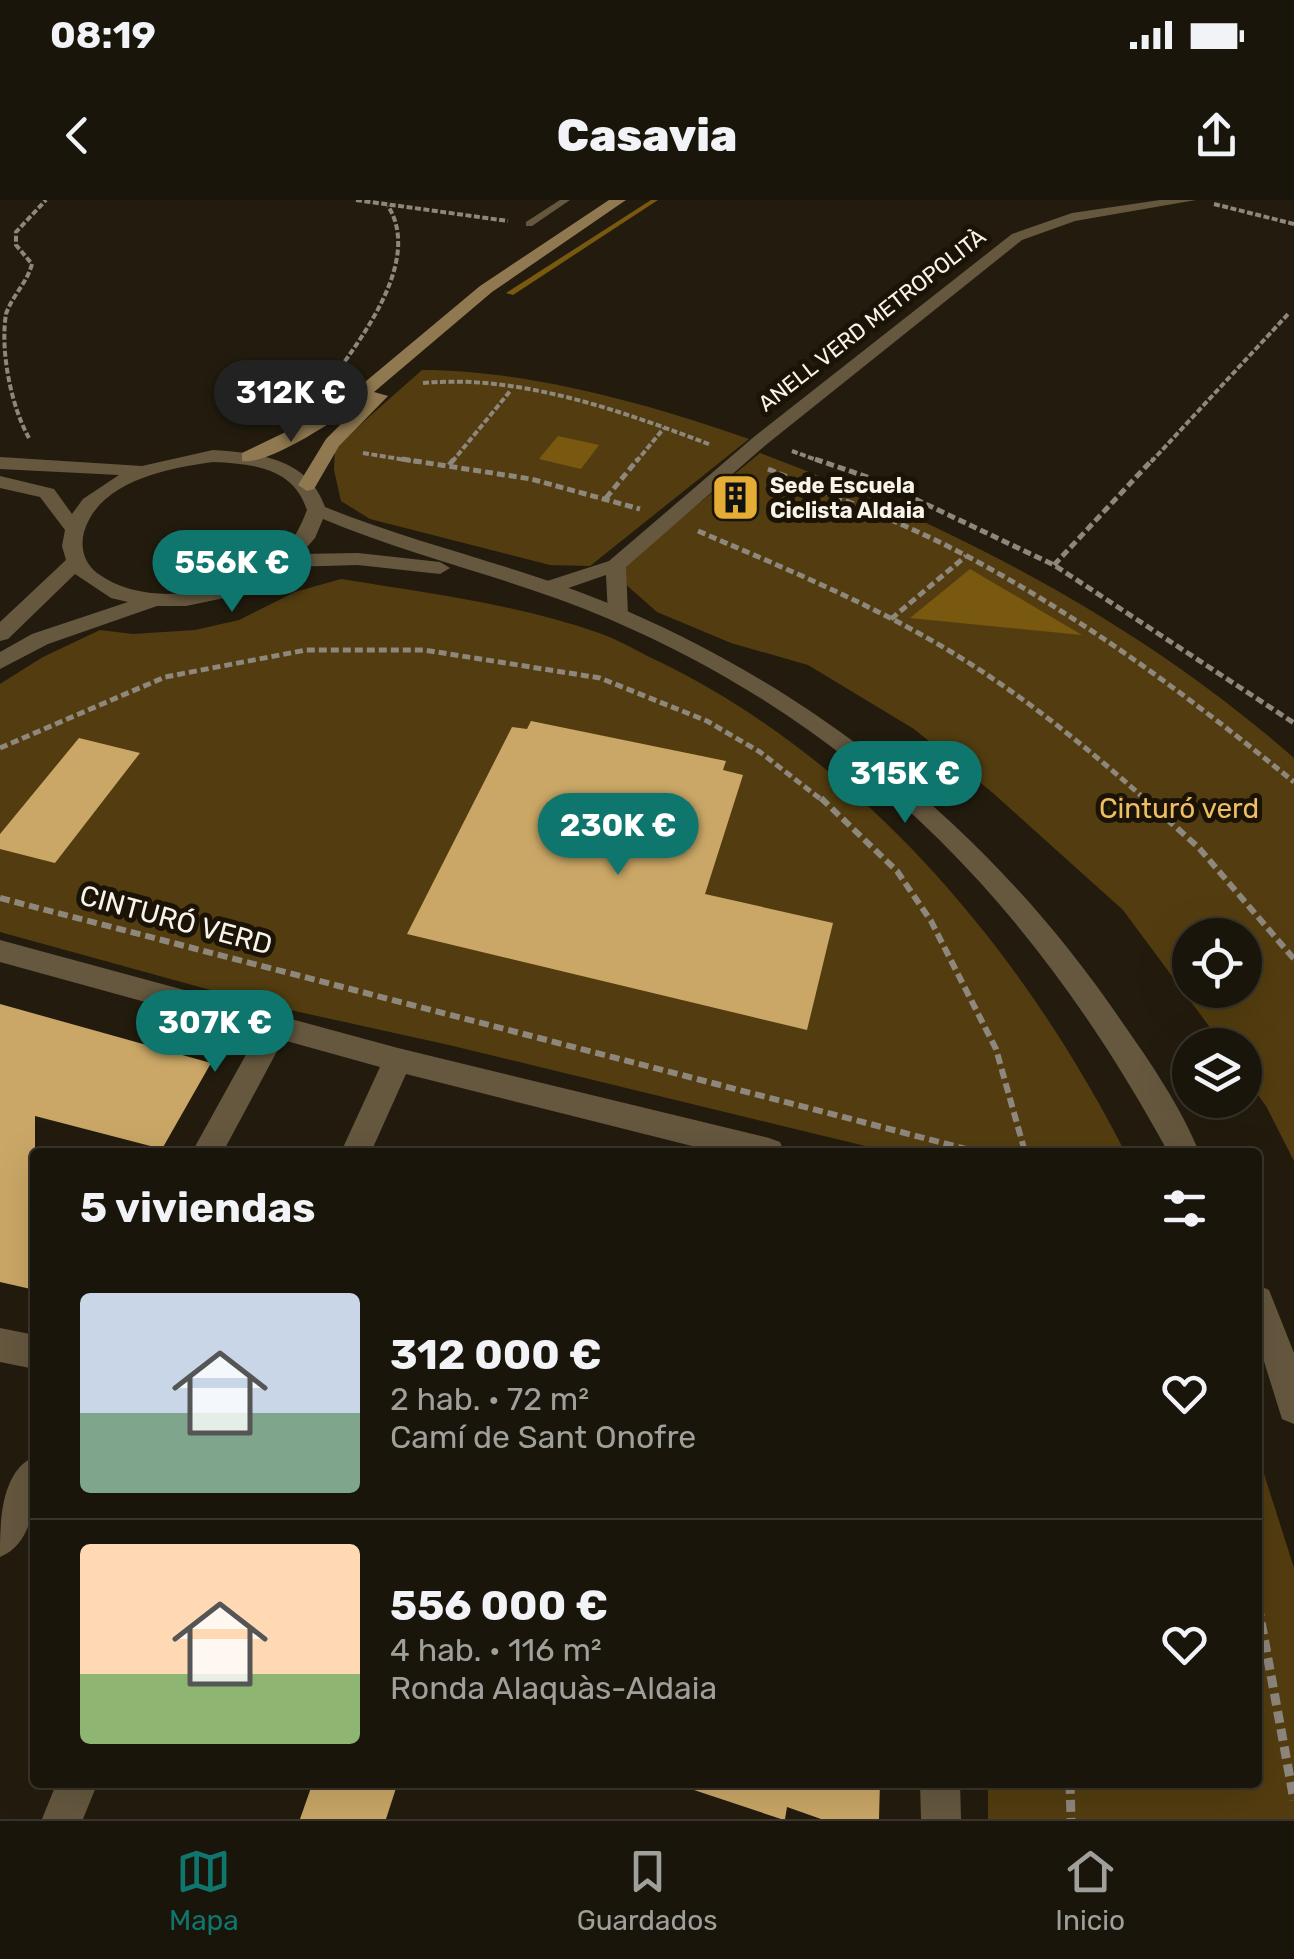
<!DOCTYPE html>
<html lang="es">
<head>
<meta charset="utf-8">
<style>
	:root { --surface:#1a150a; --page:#231e13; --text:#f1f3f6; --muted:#9f9f9c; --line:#38342b; --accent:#0f766e }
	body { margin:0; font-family:Rubik,sans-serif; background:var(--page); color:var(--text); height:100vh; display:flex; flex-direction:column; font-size:38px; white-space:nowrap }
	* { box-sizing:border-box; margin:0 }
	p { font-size:32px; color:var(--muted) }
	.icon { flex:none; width:55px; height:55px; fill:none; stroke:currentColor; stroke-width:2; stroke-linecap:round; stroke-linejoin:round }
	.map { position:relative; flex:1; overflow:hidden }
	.panel { position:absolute; left:30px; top:948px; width:1232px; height:640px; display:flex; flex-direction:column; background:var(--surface); border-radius:10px; box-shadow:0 10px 40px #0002,0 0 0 2px var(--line) }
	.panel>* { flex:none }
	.buttons { position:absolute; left:1172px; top:718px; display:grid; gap:20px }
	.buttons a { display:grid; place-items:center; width:90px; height:90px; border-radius:50%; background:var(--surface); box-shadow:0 10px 40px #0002,0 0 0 2px var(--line); font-size:50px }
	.price { position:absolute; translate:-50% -85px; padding:0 22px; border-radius:35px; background:var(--accent); color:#fff; font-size:32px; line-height:65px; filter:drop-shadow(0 2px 5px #0008) }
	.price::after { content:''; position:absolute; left:50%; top:60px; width:30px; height:22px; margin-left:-15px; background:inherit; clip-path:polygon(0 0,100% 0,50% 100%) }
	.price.selected { background:#222; color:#fff }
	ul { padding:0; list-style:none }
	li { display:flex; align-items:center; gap:30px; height:250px; padding:0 50px }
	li+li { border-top:2px solid var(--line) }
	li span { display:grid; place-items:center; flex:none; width:280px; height:200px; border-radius:10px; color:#555 }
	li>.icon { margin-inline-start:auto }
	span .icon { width:120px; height:120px; fill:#fffc; stroke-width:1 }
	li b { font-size:42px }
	h2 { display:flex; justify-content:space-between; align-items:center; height:120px; padding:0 50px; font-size:42px }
	.status { display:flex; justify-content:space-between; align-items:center; height:70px; padding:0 50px; background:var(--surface); direction:ltr }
	.status svg { height:28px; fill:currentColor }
	header { display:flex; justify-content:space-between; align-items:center; height:130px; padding:0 50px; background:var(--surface); font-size:45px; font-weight:800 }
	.menu { display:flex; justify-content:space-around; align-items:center; height:140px; border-top:2px solid var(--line); background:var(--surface); font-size:28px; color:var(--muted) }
	.menu a { display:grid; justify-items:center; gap:5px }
	.menu .selected { color:var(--accent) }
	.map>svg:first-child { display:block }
	.green { fill:#533d10; fill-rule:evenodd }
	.water { fill:#795810 }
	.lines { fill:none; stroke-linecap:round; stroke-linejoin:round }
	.stream { fill:#795810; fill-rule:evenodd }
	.building { fill:#caa766 }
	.path-far3 { stroke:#8d877c; stroke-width:4; stroke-dasharray:6 2.5; stroke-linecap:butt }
	.path-far2 { stroke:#8d877c; stroke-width:5; stroke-dasharray:8 4; stroke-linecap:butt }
	.path-far1 { stroke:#8d877c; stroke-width:6; stroke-dasharray:10 5; stroke-linecap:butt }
	.path { stroke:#8d877c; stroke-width:9; stroke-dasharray:12 6; stroke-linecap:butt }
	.service { fill:#66583f; fill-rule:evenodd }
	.minor { fill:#66583f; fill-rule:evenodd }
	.tertiary { fill:#66583f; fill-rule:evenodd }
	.secondary { fill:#907950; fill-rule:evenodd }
	.labels { text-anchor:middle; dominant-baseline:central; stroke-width:10; stroke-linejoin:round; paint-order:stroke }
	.far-street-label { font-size:22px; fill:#f9f4eb; stroke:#1a1306 }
	.far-poi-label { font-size:22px; font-weight:bold; fill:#f9f4eb; stroke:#1a1306; text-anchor:start }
	.park-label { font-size:28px; fill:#eebe62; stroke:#1a1306 }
	.street-label { font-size:28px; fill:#f9f4eb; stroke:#1a1306 }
</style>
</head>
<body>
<div class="status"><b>08:19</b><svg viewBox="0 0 49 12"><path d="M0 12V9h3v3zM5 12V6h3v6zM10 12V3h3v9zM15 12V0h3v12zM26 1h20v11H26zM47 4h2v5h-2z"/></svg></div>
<header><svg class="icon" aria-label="back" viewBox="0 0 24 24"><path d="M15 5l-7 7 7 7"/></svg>Casavia<svg class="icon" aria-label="share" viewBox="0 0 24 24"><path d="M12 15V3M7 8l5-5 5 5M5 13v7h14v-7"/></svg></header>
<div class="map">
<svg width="1294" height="1619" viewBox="0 0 1294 1619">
	<rect width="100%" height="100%" fill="#231c0e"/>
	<g class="green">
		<path d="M422 170C527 170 650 204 749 239L590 366 550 365 370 319 341 301 334 270 335 247Z"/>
		<path d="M760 253C953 326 1138 421 1294 558V961L1266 906 1245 877V845H1223L1123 710 993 593 914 529 808 465 731 443 657 412 614 374ZM1190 735H1245V790H1190Z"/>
		<path d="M341 379C428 393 516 404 599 433 620 440 640 453 660 462 866 563 1022 751 1125 952H890L449 845 254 802 0 732V484L43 457 100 430 133 434 195 430 239 420 295 392Z"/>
		<polygon points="1258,1255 1294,1368 1294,1619 988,1619 988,1583 1258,1582"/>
	</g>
	<g class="water">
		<polygon points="558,236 599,245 581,269 539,259"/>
		<polygon points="970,369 1082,435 910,418"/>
	</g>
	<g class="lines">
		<polygon class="stream" points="651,0 658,0 513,95 506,93"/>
	</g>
	<g class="building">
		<polygon points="531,521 726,561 723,570 743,575 705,694 833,723 807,830 407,734 512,527 527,529"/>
		<polygon points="79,538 140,553 55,663 0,649 0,634"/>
		<polygon points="0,804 211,863 162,949 35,916 35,1090 0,1082"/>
		<polygon points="313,1582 398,1582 386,1619 300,1619"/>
		<polygon points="692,1582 880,1582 879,1619 821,1619 787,1607 785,1619 781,1619 691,1589"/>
	</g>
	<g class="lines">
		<g class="path-far3">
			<polyline points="356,0 508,21"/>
			<polyline points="1214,4 1294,24"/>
			<path d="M335 175C366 132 421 58 388 6"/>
			<path d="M423 183C519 174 622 211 711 245"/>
			<path d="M29 238C11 206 0 151 6 114 12 96 27 83 32 64L16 45V32L46 0"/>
			<polyline points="792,251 822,262"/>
			<polyline points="363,253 418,262"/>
			<polyline points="452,262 511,190"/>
			<polyline points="636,262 664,228"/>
			<polyline points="1151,262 1289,113"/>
		</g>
		<g class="path-far2">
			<polyline points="402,259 531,279 640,309"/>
			<polyline points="815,259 873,279 1054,365 1294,523"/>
			<polyline points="449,265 454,259"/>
			<path d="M768 269C833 296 900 321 963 354 1082 417 1190 497 1294 582"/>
			<polyline points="606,298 638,259"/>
			<path d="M698 331C784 368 872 404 953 453 1022 495 1087 547 1147 601"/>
			<polyline points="1054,365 1153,259"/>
			<polyline points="891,419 966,356"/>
			<polyline points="0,548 165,477 306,450 424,450 600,478 707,521 760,552 823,601"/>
		</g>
		<g class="path-far1">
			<polyline points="821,598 897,671 931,721 996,849 1025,952"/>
			<polyline points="1144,598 1199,648 1294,759"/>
			<polyline points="0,698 978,952"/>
		</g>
		<g class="path">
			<polyline points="1258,1405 1294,1600"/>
			<polyline points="1070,1582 1071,1619"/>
		</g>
		<polygon class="service" points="560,0 570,0 532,26 526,26 526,22"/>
		<g class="minor">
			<polygon points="1160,0 1196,0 1075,21 1022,40 767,244 626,367 628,415 625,420 611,420 608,415 606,375 548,395 538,388 541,383 609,361 755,236 1012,34 1072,13"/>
			<polygon points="0,740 398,848 769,938 780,942 784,952 716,952 406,874 371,952 341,952 380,867 283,840 223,952 192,952 258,833 0,762"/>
			<polygon points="0,1128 35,1135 35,1169 0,1162"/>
			<path d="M35 1256C35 1291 38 1341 0 1357 0 1323 0 1272 35 1256Z"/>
			<polygon points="57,1582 98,1582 83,1619 42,1619"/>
			<polygon points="920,1582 960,1582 961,1619 921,1619"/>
		</g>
		<g class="tertiary">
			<path d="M213 250C258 253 308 258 325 307 424 347 529 368 627 411 829 499 998 639 1122 822 1150 862 1181 907 1199 952H1168C1036 710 867 530 609 419 516 379 416 358 323 319L315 338 301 354 358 353 440 362 450 368 440 374 358 365 288 367 262 384 229 397 186 406H157L48 444 0 469V452L32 434 128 402 111 398 75 374 8 439 0 441V422L66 360 62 346 65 330 40 297 0 288V276L54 289 72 314 83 299 119 275 0 269V257L142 266ZM213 262C253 264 293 267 307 310 300 328 293 342 278 355 234 394 147 410 97 373 84 363 80 347 84 332 99 281 168 268 213 262Z"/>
			<polygon points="1258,1085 1269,1090 1294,1153 1294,1224 1282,1219 1258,1142"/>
		</g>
		<path class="secondary" d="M609 0H626L492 92 374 192 388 196 339 246 314 289 307 291 298 285 326 239 367 198C343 215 269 266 242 261V253L298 226 353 192 480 86Z"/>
	</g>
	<defs>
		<symbol id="building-square" viewBox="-11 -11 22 22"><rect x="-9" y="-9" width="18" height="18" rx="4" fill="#e6ad36" stroke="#1a1306"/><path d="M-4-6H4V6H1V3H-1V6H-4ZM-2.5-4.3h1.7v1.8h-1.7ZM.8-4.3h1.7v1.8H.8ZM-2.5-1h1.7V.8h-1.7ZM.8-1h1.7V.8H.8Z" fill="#111"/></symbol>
	</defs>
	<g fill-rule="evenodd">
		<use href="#building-square" x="708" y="270" width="55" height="55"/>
	</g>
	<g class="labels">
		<g class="far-street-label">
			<text transform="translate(872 120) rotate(-38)">ANELL VERD METROPOLITÀ</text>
		</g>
		<g class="far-poi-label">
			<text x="770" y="285">Sede Escuela<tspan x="770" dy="25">Ciclista Aldaia</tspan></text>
		</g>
		<g class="park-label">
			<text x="1179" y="608">Cinturó verd</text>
		</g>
		<g class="street-label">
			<text transform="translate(176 720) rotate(15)">CINTURÓ VERD</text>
		</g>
	</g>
</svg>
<div class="buttons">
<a><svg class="icon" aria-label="locate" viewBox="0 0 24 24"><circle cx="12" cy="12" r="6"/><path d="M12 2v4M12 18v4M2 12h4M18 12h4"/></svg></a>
<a><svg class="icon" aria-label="layers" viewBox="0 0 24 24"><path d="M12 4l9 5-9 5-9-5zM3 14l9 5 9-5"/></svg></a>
</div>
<b class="price selected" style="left:291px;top:245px">312K €</b>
<b class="price" style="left:232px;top:415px">556K €</b>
<b class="price" style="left:905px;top:626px">315K €</b>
<b class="price" style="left:618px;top:678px">230K €</b>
<b class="price" style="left:215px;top:875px">307K €</b>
<section class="panel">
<h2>5 viviendas<svg class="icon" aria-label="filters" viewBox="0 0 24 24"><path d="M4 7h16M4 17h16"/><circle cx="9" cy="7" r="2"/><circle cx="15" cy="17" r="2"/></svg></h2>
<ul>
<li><span style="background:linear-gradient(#c9d6e8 60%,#7fa58c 0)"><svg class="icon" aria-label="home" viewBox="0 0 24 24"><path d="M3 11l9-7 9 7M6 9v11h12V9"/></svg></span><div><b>312 000 €</b><p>2 hab. · 72 m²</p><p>Camí de Sant Onofre</p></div><svg class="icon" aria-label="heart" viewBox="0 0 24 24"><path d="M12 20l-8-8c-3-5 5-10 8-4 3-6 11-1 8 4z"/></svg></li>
<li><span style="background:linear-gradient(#ffd9b3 65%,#8fb573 0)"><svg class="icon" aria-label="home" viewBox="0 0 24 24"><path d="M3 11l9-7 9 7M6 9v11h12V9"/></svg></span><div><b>556 000 €</b><p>4 hab. · 116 m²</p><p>Ronda Alaquàs-Aldaia</p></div><svg class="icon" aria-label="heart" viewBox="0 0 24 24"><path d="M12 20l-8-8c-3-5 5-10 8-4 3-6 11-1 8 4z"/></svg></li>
</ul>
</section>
</div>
<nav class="menu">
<a class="selected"><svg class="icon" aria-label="map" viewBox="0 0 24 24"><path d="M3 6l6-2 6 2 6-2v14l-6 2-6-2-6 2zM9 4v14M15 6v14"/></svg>Mapa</a>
<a><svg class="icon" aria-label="saved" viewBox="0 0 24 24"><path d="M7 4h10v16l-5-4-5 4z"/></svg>Guardados</a>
<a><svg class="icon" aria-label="home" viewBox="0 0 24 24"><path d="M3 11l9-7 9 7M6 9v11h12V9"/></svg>Inicio</a>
</nav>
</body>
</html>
